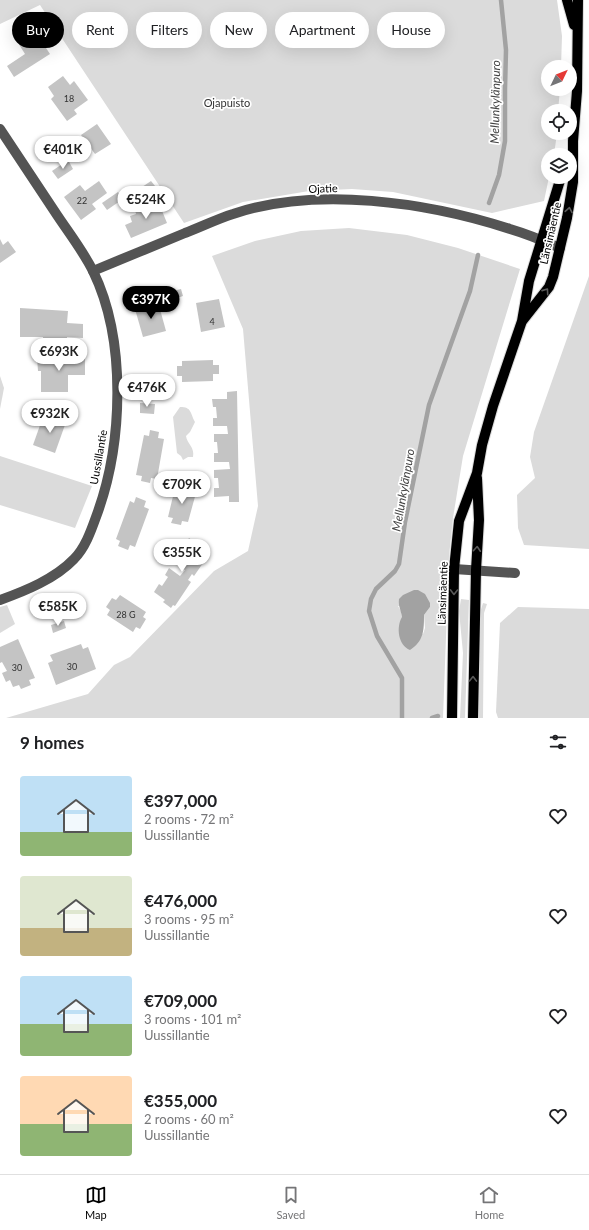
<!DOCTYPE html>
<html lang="en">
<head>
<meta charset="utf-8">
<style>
	:root { --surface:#fff; --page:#f2f2f2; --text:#202124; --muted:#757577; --line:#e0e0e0; --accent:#000 }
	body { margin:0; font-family:Lato,sans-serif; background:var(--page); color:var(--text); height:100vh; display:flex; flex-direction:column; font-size:15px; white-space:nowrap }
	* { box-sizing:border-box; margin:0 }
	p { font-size:13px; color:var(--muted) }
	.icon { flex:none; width:22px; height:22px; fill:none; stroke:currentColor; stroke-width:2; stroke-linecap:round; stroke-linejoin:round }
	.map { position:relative; height:718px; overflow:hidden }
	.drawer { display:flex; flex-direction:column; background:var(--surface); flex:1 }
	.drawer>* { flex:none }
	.banner { position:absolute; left:12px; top:12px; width:565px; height:36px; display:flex; gap:8px }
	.needle { width:26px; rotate:47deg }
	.controls { position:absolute; left:541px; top:60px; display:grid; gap:8px }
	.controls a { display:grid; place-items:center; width:36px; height:36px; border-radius:50%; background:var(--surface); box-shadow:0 4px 16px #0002; font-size:20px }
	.price { position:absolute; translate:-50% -34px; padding:0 9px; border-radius:14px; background:#fff; color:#222; font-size:13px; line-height:26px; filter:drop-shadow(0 1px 2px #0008) }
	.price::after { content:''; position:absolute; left:50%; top:24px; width:12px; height:9px; margin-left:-6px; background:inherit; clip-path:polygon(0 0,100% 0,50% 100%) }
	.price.active { background:var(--accent); color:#fff }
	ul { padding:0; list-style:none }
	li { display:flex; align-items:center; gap:12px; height:100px; padding:0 20px }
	li span { display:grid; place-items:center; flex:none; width:112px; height:80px; border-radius:4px; color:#555 }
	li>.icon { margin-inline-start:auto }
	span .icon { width:48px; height:48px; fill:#fffc; stroke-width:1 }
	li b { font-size:17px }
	h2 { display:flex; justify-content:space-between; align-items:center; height:48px; padding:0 20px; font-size:17px }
	.pill { padding:0 14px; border-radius:18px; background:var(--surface); box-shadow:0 4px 16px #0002; font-size:14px; line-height:36px }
	.pill.active { background:var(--accent); color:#fff }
	.tab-bar { display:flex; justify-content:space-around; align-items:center; height:56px; border-top:1px solid var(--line); background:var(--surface); font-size:11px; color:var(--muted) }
	.tab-bar a { display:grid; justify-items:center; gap:2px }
	.tab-bar .active { color:var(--accent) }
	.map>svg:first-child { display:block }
	.green { fill:#dbdbdb; fill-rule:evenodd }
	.water { fill:#a2a2a2 }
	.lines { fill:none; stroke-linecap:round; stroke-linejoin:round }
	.stream { stroke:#a2a2a2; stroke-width:4.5 }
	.building { fill:#c4c4c4 }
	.major-casing { stroke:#dbdbdb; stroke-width:12 }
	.minor { stroke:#545454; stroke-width:10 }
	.major { stroke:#000; stroke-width:10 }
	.oneway { stroke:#595959 }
	.labels { text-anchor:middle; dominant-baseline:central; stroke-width:3.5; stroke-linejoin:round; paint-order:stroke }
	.number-label { font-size:9px; fill:#313131 }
	.park-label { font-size:11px; fill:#323232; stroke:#fff }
	.street-label { font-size:11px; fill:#000; stroke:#fff }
	.water-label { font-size:12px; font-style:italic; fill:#434343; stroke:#fff }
</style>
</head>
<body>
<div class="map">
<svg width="589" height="718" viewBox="0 0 589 718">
	<rect width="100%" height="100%" fill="#fff"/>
	<g class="green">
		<polygon points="0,0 557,0 562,36 561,67 548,67 548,89 560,89 558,111 548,111 548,133 557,133 554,155 548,155 549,177 544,201 492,213 393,192 352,189 309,191 243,202 184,223 40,5 0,24"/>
		<path d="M349 228 407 235 458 248 520 269 463 456 453 518 449 556 443 718H6L88 694 114 665 130 657 214 571 248 551 258 506 243 329 212 256 255 241 301 231ZM398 606 430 607 424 615 425 628 423 634 402 617 401 611Z"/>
		<polygon points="589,276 589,549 524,545 518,528 517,495 535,478 530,457 534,432"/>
		<polygon points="0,376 4,388 0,409"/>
		<path d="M180 407C192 407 190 413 195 422L190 432 186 436C187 444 195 447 193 457H188L183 460 181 456 177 453 173 417Z"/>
		<polygon points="0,456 92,486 75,528 0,505"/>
		<polygon points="461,599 469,600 465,718 460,718 463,653 459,611"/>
		<polygon points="483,603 487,604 484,613 483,718 477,718 479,616"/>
		<polygon points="7,605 15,624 0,633 0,607"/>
		<polygon points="518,607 589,609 589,718 498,718 496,712 500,623"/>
	</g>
	<path class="water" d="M414 590H418L425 594 430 603V607L424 615C424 630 424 641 410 650 398 645 396 627 402 617 401 610 398 606 399 599L403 595Z"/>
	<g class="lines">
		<g class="stream">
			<polyline points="489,203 499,175 505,141 505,89 506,50 501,0"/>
			<polyline points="402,718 402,678 377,636 369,611 371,599 376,589 395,571 399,564 405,522 429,405 470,291 478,255"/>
			<polyline points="432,718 438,716"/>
		</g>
	</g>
	<g class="building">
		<polygon points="32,27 50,54 14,77 7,66 25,54 15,38"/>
		<polygon points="63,76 70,85 74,81 88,100 74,110 77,114 67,121 51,99 54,96 48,87"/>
		<polygon points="97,124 111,144 95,154 90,147 86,150 81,143 85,141 81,135"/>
		<polygon points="51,141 57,148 52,152 46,145"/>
		<polygon points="68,160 73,169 58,179 52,171"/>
		<polygon points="99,181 107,193 92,204 96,209 81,220 64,197 80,185 85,191"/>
		<polygon points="151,181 160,192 150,199 142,187"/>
		<polygon points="118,192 123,199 107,210 102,203"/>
		<polygon points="158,201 167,223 131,238 125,225 132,222 130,216 136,214 135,210"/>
		<polygon points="0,239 3,245 8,241 16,252 0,263"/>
		<polygon points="181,289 183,296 171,300 169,292"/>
		<polygon points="219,299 225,327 201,332 196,303"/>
		<polygon points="158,302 166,331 143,337 135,309"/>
		<polygon points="20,308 68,311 67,323 83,324 83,338 67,337 67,341 55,341 43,340 43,337 20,337"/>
		<polygon points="85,357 85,375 68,375 68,392 41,392 41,371 38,371 37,358"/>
		<polygon points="213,360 213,365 219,365 219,374 213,374 213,381 182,382 182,376 177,376 177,366 182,366 182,361"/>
		<polygon points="237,391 239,502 229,502 229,496 214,497 214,488 219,488 218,478 214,478 214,470 230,469 229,462 214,462 214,453 218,453 217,442 214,442 214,434 228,434 227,426 213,426 213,418 217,418 216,407 213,407 212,399 227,399 227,392"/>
		<polygon points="140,403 155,404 154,414 140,413"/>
		<polygon points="44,414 66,422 55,453 33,445"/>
		<polygon points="150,430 159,432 158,438 164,439 157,479 151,478 150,483 141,481 142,476 136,475 144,435 149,436"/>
		<polygon points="182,483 191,486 190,492 196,493 188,522 182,521 181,525 171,523 173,518 168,517 175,488 180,489"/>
		<polygon points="136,497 146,501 144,507 149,509 135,547 130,545 128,550 118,546 120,541 116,539 130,501 134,503"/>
		<polygon points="189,538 210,553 194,576 192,574 188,580 191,582 175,606 173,605 171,608 163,602 165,600 154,592 159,584 162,586 168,577 165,575 169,568 180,576 185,570 173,562 179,554 182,557 187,548 184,546"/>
		<polygon points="120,595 146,612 143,617 146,619 140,629 136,627 133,632 107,615 110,610 106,607 112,598 116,600"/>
		<polygon points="64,621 66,628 53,633 51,625"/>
		<polygon points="18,639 35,678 29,680 31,685 21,689 19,685 13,687 10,680 6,682 2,673 7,671 2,662 0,663 0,647"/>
		<polygon points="81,644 83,649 88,647 96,669 56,685 48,663 53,661 50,655"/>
	</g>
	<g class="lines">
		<defs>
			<g id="major">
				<polyline points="567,0 574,25"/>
				<polyline points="523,320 549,287 553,277 567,218 573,182 573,141 577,91 578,0"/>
				<polyline points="452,718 454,569 459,521 477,473 482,445 493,406 522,321 529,281 561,177"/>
				<polyline points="473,718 476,570 479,520 477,478"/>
			</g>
		</defs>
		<use href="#major" class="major-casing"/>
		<g class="minor">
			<path d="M0 129C19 158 38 186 57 215 69 233 83 251 93 271 127 341 123 445 96 517 91 531 85 548 74 559 55 579 25 591 0 600"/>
			<path d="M93 271C124 258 154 246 185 233 201 227 217 219 233 214 316 186 427 202 510 229 527 234 544 241 560 248"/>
			<polyline points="454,569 515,573"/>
		</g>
		<use href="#major" class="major"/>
	</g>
	<defs><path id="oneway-chevron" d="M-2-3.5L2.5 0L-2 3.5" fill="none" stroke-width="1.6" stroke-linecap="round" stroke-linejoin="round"/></defs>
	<g class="oneway">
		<use href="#oneway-chevron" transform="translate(569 210) rotate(-80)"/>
		<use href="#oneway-chevron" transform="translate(546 291) rotate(-55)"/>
		<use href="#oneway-chevron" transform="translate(477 549) rotate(-86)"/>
		<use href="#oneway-chevron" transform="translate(454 592) rotate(91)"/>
		<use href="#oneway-chevron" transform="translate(473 679) rotate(-89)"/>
	</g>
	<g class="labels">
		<g class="number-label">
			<text x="69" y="98">18</text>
			<text x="82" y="200">22</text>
			<text x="212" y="321">4</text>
			<text x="126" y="614">28 G</text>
			<text x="72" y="666">30</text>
			<text x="17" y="667">30</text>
		</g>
		<g class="park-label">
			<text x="227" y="102">Ojapuisto</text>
		</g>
		<g class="street-label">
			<text transform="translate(323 188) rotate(-2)">Ojatie</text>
			<text transform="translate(550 233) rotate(-77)">Länsimäentie</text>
			<text transform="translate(98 457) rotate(-80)">Uussillantie</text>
			<text transform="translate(442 593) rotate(-88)">Länsimäentie</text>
		</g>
		<g class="water-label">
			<text transform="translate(495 102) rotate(-89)">Mellunkylänpuro</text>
			<text transform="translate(403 490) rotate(-80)">Mellunkylänpuro</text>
		</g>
	</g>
</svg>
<div class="controls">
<a><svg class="needle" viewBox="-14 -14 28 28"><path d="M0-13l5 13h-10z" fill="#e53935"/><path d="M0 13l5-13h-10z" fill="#757577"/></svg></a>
<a><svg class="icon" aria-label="locate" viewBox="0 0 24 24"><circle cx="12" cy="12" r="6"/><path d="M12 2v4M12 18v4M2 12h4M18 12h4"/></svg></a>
<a><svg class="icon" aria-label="layers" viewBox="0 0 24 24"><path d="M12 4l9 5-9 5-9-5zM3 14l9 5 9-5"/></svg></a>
</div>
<b class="price" style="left:63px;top:170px">€401K</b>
<b class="price" style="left:146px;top:220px">€524K</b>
<b class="price active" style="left:151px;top:320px">€397K</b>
<b class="price" style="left:59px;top:372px">€693K</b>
<b class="price" style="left:147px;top:408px">€476K</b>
<b class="price" style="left:50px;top:434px">€932K</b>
<b class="price" style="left:182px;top:505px">€709K</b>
<b class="price" style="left:182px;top:573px">€355K</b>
<b class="price" style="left:58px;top:627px">€585K</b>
<div class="banner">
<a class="pill active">Buy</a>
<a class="pill">Rent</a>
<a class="pill">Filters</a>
<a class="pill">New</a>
<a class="pill">Apartment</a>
<a class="pill">House</a>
</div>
</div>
<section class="drawer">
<h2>9 homes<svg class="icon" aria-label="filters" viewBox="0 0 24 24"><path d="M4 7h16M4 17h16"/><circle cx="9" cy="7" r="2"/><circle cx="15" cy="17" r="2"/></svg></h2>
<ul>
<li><span style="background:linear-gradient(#bfe0f5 70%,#8fb573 0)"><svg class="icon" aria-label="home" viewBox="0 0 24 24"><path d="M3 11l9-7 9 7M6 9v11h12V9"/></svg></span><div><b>€397,000</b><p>2 rooms · 72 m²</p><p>Uussillantie</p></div><svg class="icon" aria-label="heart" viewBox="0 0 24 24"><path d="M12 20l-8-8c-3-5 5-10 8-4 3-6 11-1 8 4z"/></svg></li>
<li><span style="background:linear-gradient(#dfe7d0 65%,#c2b280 0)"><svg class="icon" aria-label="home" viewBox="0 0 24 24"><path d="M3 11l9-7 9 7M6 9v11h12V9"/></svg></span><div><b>€476,000</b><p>3 rooms · 95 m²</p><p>Uussillantie</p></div><svg class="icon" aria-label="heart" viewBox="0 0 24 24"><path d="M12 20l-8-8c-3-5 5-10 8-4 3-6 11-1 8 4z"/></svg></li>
<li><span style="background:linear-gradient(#bfe0f5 60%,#8fb573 0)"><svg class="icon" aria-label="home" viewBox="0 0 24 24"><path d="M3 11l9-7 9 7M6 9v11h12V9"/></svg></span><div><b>€709,000</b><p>3 rooms · 101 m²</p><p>Uussillantie</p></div><svg class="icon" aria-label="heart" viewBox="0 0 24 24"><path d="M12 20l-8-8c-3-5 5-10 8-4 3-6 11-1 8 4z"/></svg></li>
<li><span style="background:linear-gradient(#ffd9b3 60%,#8fb573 0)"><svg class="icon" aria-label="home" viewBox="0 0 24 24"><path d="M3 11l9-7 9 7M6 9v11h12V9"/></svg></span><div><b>€355,000</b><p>2 rooms · 60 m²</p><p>Uussillantie</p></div><svg class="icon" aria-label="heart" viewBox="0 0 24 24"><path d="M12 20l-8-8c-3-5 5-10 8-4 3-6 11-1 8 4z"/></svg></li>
</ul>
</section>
<nav class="tab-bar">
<a class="active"><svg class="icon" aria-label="map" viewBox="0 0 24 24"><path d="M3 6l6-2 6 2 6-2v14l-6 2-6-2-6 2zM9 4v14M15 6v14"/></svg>Map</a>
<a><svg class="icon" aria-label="saved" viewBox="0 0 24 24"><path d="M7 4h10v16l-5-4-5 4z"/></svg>Saved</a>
<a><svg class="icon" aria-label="home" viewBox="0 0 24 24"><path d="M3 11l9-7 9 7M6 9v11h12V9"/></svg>Home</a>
</nav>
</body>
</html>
